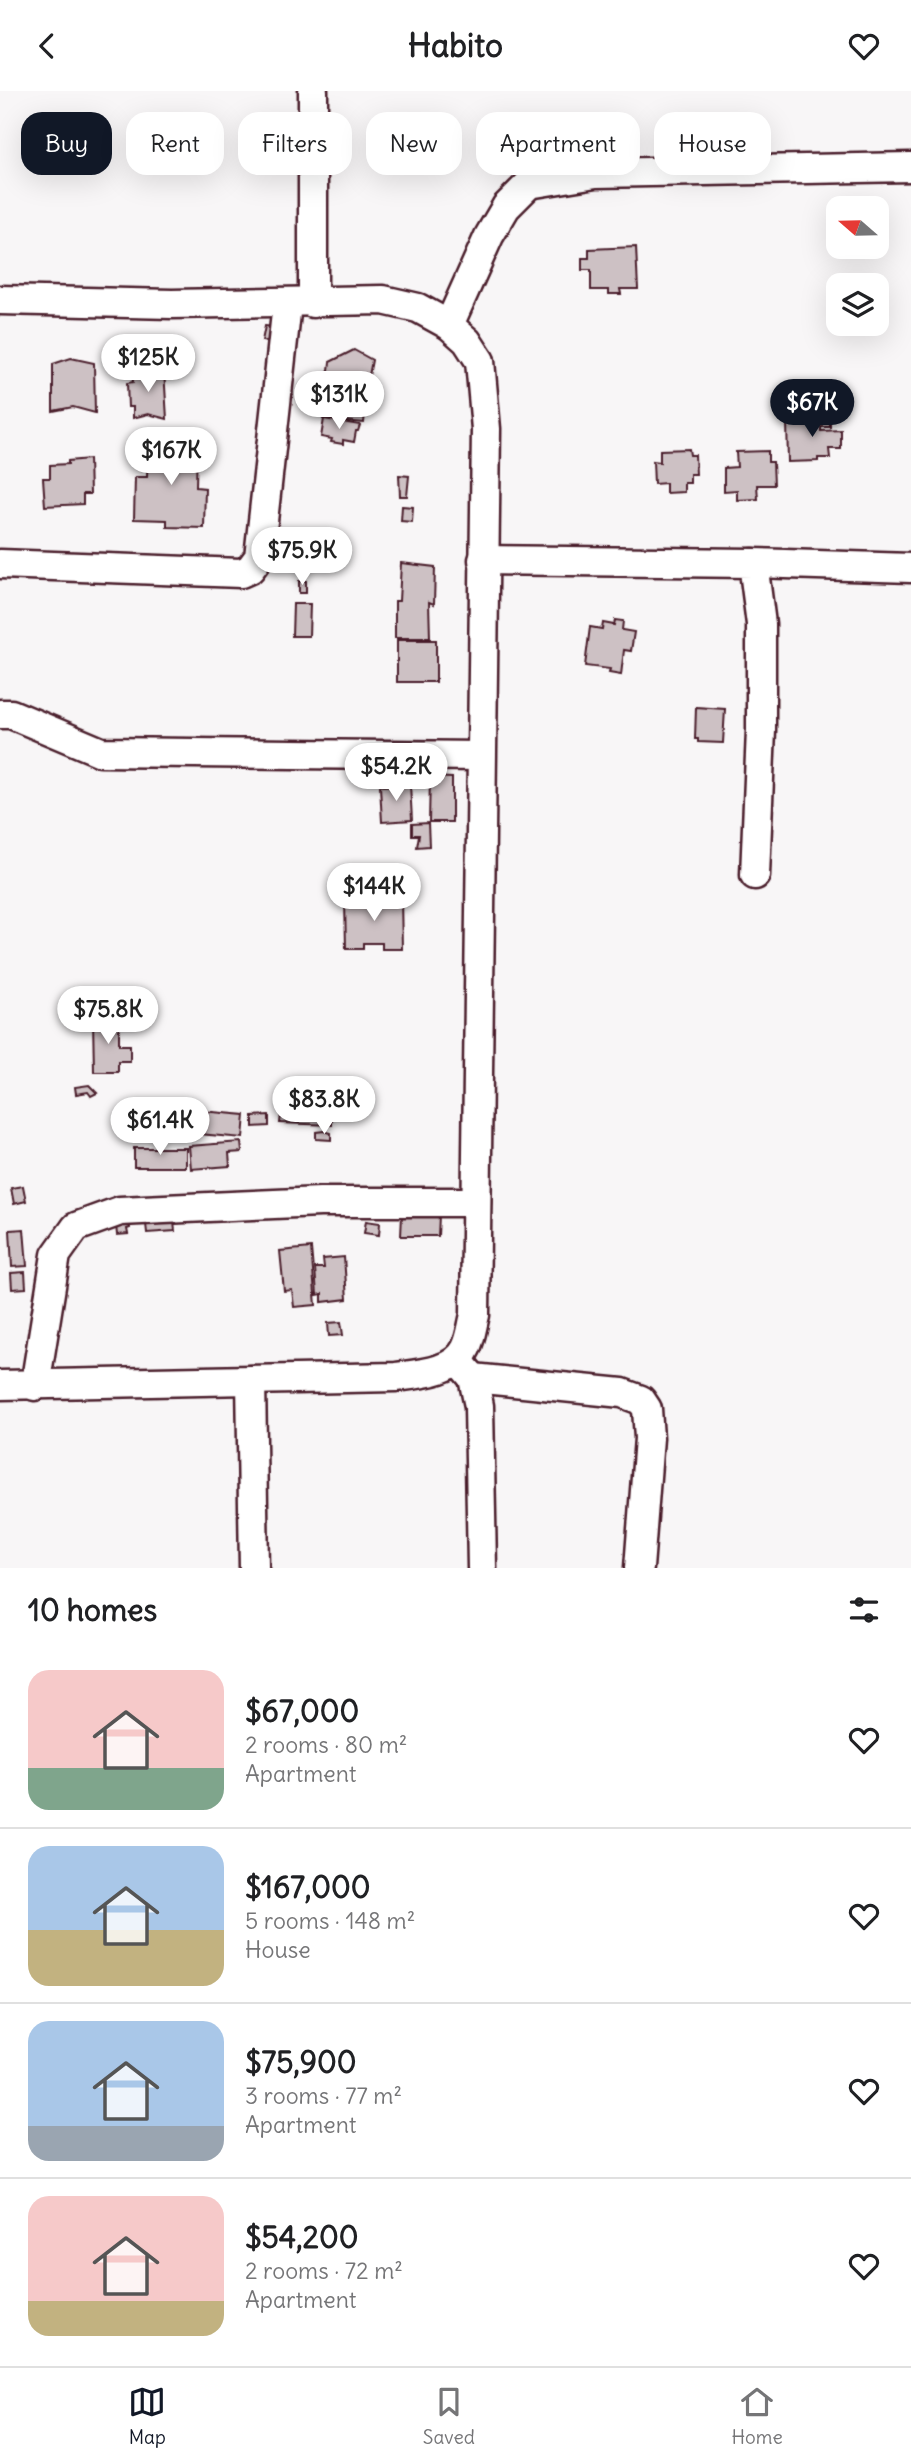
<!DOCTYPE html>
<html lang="en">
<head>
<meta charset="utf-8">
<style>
	:root { --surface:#fff; --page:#f2f2f2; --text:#202124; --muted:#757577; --line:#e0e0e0; --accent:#111827 }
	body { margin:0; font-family:Delius,sans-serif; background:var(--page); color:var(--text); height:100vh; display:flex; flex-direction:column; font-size:26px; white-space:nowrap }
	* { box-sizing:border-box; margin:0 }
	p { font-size:23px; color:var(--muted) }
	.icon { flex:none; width:38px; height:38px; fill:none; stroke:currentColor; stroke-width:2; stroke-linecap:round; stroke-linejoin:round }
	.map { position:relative; height:1477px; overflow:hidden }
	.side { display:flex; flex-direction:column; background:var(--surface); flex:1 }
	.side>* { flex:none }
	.guide { position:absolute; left:21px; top:21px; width:870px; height:63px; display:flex; gap:14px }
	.needle { width:46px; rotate:290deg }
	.fabs { position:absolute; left:826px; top:105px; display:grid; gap:14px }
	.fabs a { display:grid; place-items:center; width:63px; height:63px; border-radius:14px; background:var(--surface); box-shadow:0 7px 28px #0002; font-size:35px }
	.price { position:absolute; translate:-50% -60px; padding:0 16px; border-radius:24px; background:#fff; color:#222; font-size:23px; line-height:46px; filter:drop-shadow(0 2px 4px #0008) }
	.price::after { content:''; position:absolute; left:50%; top:42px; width:21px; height:16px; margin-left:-10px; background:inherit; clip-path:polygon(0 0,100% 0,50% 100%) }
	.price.selected { background:var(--accent); color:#fff }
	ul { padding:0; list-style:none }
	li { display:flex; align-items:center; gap:21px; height:175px; padding:0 28px }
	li+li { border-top:2px solid var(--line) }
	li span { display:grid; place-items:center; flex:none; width:196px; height:140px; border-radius:21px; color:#555 }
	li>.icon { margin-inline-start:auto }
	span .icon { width:84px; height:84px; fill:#fffc; stroke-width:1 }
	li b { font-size:30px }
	h2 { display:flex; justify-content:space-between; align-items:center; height:84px; padding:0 28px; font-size:30px }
	.pill { padding:0 24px; border-radius:21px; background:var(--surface); box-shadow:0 7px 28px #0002; font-size:24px; line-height:63px }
	.pill.selected { background:var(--accent); color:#fff }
	header { display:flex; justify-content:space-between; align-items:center; height:91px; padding:0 28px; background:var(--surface); font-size:32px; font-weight:800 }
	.tabs { display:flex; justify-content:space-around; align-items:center; height:98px; border-top:2px solid var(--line); background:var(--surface); font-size:19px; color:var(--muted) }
	.tabs a { display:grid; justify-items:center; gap:4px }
	.tabs .selected { color:var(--accent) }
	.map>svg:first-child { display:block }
	.building { fill:#cdc1c4; stroke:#4a1f2b; stroke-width:2 }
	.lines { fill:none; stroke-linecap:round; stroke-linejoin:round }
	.minor-casing { stroke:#4a1f2b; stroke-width:33 }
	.minor { stroke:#fff; stroke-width:28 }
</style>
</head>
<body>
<header><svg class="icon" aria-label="back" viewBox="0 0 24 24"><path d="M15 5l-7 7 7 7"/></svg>Habito<svg class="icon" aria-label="heart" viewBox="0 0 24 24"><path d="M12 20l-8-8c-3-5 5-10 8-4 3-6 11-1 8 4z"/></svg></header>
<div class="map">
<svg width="911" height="1477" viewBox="0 0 911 1477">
	<rect width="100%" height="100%" fill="#f8f6f7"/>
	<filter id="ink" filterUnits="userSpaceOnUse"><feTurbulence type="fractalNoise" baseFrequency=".0143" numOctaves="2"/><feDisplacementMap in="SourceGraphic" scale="14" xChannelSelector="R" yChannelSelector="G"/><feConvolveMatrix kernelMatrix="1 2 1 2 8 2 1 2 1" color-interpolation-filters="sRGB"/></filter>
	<g filter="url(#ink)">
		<g class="building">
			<polygon points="260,25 279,26 278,61 258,61"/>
			<polygon points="636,156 638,198 620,198 621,203 609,203 609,199 591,199 591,179 582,179 582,167 589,167 589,158"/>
			<polygon points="265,235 273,236 276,253 262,250"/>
			<polygon points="133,258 158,258 158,273 138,273 138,265 133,265"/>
			<polygon points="354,259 372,269 364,311 366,312 364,332 323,328 320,309 326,304 320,289 329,279 330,271"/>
			<polygon points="71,267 94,272 95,322 73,316 53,320 53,273"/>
			<polygon points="164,279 167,328 148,323 133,327 133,316 128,316 127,292 133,291 132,281"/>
			<polygon points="830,322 830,336 821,336 821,340 841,339 841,358 829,358 830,367 818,367 818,370 788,371 787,330 807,330 807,323"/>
			<polygon points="324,328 360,334 358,340 356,340 354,351 343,349 343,353 331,351 332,348 321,346"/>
			<polygon points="148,352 197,354 196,396 205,397 204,437 167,436 167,429 134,428 135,386 147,386"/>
			<polygon points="689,358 690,364 695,364 696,383 690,383 690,392 684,392 684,401 666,402 666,392 654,393 653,370 660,371 660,359"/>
			<polygon points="768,360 768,371 773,371 774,394 757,394 758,408 737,409 737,399 724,400 724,377 737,376 736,361"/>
			<polygon points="89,368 90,403 83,403 83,413 45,415 43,387 50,387 50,374 68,373 68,370"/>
			<polygon points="399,384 409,385 407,405 400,405"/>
			<polygon points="402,415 413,416 412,431 401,430"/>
			<polygon points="401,472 435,476 434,513 429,511 430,547 395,547 395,510 399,510"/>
			<rect x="299" y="490" width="7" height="12"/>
			<polygon points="293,513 310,513 309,545 292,545"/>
			<polygon points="615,529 623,530 622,539 634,541 631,560 624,559 621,584 609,582 610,578 585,575 590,536 602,538 603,532 614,534"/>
			<rect x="397" y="549" width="39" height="42"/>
			<polygon points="696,616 725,618 723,652 698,651 698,648 695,648"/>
			<polygon points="430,686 452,687 452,731 429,731"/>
			<polygon points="410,693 412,729 382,731 380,695"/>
			<polygon points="428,732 429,755 417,756 419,744 412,744 412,733"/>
			<polygon points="401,807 402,858 382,858 382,852 363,852 363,858 346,858 345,808"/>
			<polygon points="93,927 119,927 119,954 130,954 130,970 118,970 118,981 94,981"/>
			<polygon points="89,994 97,1002 91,1005 88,1001 76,1003 75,996"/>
			<polygon points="201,1020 245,1024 243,1047 199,1043"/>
			<polygon points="281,1023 332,1025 332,1034 280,1032"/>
			<polygon points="269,1024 269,1035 253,1036 253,1025"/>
			<polygon points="324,1040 331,1042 331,1049 316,1048 316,1041"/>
			<polygon points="241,1051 242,1061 229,1062 230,1075 191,1078 189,1055"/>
			<rect x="134" y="1057" width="52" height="19"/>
			<polygon points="23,1095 26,1110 14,1113 11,1097"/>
			<polygon points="173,1122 175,1140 147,1142 145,1124"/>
			<polygon points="129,1124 130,1137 127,1138 128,1143 117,1144 115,1125"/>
			<polygon points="402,1124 439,1124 438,1145 401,1145"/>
			<polygon points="366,1130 380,1132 379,1144 364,1142"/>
			<polygon points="24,1138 27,1175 12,1176 10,1139"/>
			<polygon points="311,1157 316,1214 294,1216 292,1199 284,1200 280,1160"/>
			<polygon points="344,1166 347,1208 322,1211 322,1203 317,1204 315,1177 324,1177 323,1168"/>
			<polygon points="25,1181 26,1197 12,1198 11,1182"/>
			<polygon points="341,1231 343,1244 329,1245 328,1232"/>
		</g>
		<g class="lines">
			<defs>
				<g id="minor">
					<path d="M0 209 172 213 383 209 418 217 449 234 467 250 480 270 486 338 475 1224C472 1235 471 1247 466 1257 455 1281 419 1283 396 1286L0 1294"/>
					<polyline points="313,212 313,0"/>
					<polyline points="449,234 489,145 506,116 529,93 596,82 911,76"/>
					<polyline points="483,469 753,472 761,533 761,639 755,784"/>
					<polyline points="753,472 911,477"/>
					<polyline points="0,473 241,482 250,478 259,466 287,213"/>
					<polyline points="0,623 11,623 101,661 481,665"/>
					<polyline points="462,1274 473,1287 479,1315 482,1477"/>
					<polyline points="473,1287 622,1302 641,1309 647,1318 649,1347 639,1477"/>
					<polyline points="251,1289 254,1477"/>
					<polyline points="35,1295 56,1164 76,1136 120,1120 320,1111 476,1111"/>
				</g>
			</defs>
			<use href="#minor" class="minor-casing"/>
			<use href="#minor" class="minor"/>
		</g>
	</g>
</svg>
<div class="fabs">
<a><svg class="needle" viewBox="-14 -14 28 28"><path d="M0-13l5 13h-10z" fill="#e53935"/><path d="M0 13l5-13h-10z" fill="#757577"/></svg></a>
<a><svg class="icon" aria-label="layers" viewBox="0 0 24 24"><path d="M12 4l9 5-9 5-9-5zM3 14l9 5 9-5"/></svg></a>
</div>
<b class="price" style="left:148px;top:303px">$125K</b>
<b class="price" style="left:339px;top:340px">$131K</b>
<b class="price selected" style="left:812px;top:348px">$67K</b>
<b class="price" style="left:171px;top:396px">$167K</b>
<b class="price" style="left:302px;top:496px">$75.9K</b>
<b class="price" style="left:396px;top:712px">$54.2K</b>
<b class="price" style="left:374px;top:832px">$144K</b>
<b class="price" style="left:108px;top:955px">$75.8K</b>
<b class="price" style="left:324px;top:1045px">$83.8K</b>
<b class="price" style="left:160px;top:1066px">$61.4K</b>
<div class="guide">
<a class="pill selected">Buy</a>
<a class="pill">Rent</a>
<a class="pill">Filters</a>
<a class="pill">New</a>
<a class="pill">Apartment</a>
<a class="pill">House</a>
</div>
</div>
<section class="side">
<h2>10 homes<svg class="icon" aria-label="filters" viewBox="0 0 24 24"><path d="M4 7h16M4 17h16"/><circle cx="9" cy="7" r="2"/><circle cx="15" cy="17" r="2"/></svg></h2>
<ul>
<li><span style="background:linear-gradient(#f6c9c9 70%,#7fa58c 0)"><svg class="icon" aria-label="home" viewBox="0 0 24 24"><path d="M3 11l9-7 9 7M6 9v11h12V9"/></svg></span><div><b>$67,000</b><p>2 rooms · 80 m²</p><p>Apartment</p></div><svg class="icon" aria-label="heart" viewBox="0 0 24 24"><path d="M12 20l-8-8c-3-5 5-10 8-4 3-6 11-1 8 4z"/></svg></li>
<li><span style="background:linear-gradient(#a9c7e8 60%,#c2b280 0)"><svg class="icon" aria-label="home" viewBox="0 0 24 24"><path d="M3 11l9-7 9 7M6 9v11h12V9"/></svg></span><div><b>$167,000</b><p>5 rooms · 148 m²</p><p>House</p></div><svg class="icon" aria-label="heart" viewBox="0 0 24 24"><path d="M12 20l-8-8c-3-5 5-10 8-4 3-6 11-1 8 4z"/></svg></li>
<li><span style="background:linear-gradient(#a9c7e8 75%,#9aa5b1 0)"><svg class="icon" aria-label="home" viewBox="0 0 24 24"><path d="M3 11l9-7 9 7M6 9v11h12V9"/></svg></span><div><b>$75,900</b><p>3 rooms · 77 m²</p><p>Apartment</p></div><svg class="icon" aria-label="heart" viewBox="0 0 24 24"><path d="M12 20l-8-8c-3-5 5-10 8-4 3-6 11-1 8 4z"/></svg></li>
<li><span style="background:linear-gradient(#f6c9c9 75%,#c2b280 0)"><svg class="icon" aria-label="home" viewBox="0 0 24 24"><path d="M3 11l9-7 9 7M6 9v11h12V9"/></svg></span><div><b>$54,200</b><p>2 rooms · 72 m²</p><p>Apartment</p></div><svg class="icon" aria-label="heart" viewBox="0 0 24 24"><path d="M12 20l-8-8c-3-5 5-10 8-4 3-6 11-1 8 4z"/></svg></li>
</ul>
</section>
<nav class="tabs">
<a class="selected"><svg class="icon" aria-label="map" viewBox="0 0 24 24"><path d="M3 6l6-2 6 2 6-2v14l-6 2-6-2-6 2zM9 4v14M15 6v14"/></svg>Map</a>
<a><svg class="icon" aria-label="saved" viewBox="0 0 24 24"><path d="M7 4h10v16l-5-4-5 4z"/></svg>Saved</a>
<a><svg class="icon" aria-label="home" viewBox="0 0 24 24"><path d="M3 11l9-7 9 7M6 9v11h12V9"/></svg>Home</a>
</nav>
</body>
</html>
